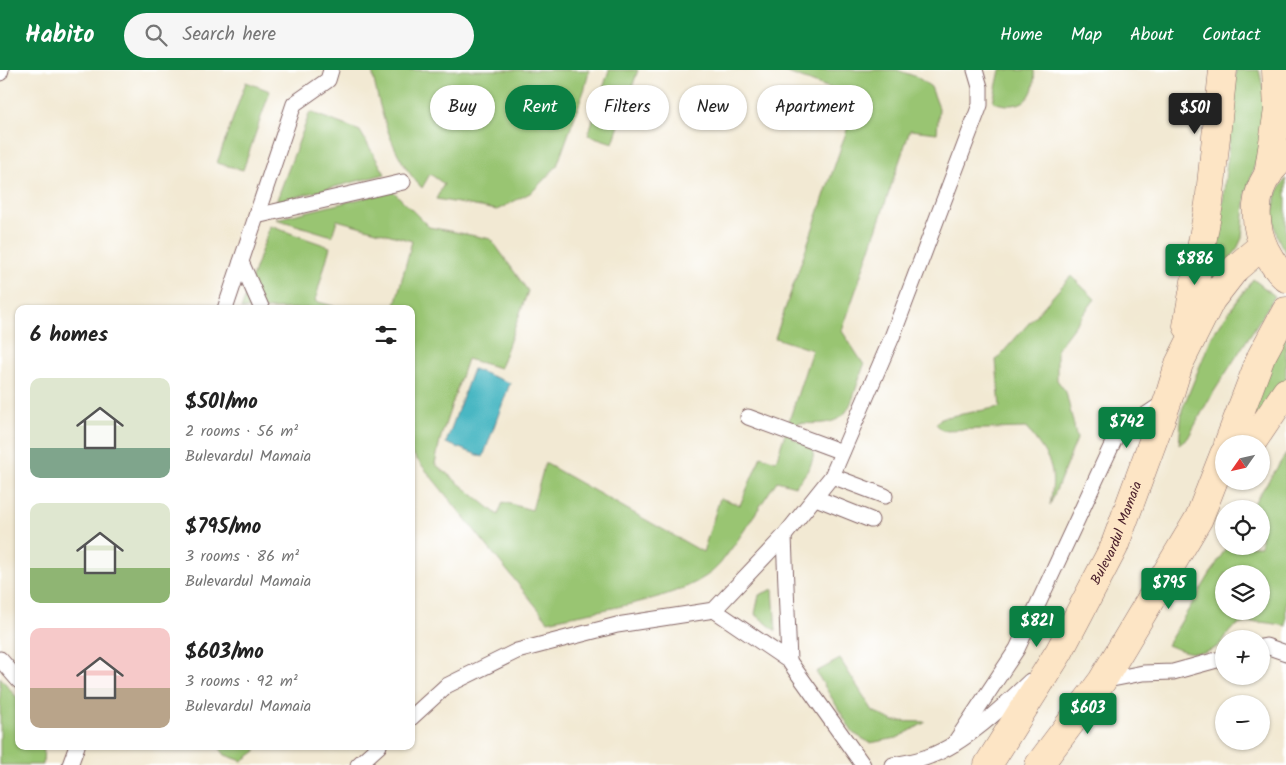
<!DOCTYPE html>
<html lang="en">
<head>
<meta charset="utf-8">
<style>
	:root { --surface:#fff; --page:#f6f6f6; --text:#222; --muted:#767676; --accent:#0b8043 }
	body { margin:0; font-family:Kalam,sans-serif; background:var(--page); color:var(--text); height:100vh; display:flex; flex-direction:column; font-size:19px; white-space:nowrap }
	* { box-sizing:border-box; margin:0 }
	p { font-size:16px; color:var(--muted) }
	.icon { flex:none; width:28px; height:28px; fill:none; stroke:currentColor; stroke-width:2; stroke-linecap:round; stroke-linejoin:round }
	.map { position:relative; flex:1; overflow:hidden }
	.drawer { position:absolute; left:15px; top:235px; width:400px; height:445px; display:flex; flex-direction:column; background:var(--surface); border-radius:10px; box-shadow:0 1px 4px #0004 }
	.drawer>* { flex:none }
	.banner { position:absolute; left:430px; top:15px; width:475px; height:45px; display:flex; gap:10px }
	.needle { width:32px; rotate:236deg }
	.tools { position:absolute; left:1215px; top:365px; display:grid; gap:10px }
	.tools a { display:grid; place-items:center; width:55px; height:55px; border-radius:50%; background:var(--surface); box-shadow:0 1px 4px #0004; font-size:25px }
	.price { position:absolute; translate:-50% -42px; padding:0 11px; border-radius:5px; background:var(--accent); color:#fff; font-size:16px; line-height:32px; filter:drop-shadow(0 1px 2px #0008) }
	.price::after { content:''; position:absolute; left:50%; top:30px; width:15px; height:11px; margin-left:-8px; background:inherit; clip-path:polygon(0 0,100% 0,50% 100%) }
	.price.active { background:#222; color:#fff }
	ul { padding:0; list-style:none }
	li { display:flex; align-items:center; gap:15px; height:125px; padding:0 15px }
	li span { display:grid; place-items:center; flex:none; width:140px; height:100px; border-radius:10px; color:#555 }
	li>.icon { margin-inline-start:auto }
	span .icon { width:60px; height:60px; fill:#fffc; stroke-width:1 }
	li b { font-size:21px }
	h2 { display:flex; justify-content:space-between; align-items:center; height:60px; padding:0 15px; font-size:21px }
	.tag { padding:0 18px; border-radius:22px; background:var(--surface); box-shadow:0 1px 4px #0004; font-size:18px; line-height:45px }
	.tag.active { background:var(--accent); color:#fff }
	header { display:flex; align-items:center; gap:30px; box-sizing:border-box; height:70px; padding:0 25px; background:var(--accent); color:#fff }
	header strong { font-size:24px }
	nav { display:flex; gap:28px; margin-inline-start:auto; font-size:18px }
	.search { width:350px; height:45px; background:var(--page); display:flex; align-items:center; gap:12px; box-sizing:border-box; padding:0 18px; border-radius:28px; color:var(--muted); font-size:19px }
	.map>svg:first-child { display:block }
	.green { fill:#99c572; stroke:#72724e; fill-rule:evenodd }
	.water { fill:#49b7c3; stroke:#4a6b77 }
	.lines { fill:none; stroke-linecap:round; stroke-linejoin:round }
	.service-casing { stroke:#856666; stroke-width:17 }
	.secondary-casing { stroke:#856666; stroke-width:29 }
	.service { stroke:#fff; stroke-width:15 }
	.secondary { stroke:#fde5c5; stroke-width:28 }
	.labels { text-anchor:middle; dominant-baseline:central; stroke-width:4.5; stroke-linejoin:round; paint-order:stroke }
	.street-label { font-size:14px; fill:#4a1f2b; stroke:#fff }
</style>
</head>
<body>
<header>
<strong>Habito</strong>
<div class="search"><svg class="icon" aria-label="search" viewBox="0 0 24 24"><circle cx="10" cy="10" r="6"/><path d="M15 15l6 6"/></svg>Search here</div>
<nav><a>Home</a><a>Map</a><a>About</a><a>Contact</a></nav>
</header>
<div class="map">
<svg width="1286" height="695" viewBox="0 0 1286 695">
	<rect width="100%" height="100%" fill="#fff"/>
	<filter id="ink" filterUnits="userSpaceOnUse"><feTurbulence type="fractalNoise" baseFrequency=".02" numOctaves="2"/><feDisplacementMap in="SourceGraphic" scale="10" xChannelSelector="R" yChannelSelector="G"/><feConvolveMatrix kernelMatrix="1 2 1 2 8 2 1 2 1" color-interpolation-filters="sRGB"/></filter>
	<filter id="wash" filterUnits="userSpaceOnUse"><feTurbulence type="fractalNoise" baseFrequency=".0096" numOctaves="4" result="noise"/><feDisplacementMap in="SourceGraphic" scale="20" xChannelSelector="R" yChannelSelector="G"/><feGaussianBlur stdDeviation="1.12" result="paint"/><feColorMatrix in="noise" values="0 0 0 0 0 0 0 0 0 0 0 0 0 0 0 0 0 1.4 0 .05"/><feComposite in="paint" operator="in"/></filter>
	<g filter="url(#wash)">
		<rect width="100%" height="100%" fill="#f2e9d3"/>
		<g class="green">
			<path d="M372 0H589L585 18 557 96 532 122 497 140 436 129 444 114 430 104 422 118C392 87 380 42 372 0Z"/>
			<polygon points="609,0 638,0 613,73 588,65"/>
			<path d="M779 0H897L917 7 931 17 939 38 937 63 910 60 842 261 864 295C847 341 853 357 798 353L792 368 813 378C816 393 804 406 795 416L777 411C758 438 741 468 720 494 690 530 594 540 548 551L411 382V239L395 235 412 171 337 150 332 166 276 149 393 121 429 157 491 169 528 221 500 298 467 289 440 370 435 394 498 445 503 432 532 440 545 393 703 482 720 428 740 435 761 386 776 391 812 280 775 268 858 28Z"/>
			<path d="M1000 0H1034C1037 30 1020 41 993 32Z"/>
			<polygon points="1236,0 1259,0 1265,26 1264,47 1259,81 1246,123 1242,168 1236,181 1201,223 1221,151"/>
			<polygon points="246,12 270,21 243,100 217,93"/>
			<polygon points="310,42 360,61 385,104 276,132"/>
			<path d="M1286 109V182C1270 162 1269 129 1286 109Z"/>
			<polygon points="270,156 330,177 315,231 343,239 241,239"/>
			<path d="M1071 206 1095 229 1057 279V310L1066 322 1077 369 1050 435C1057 395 1050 389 1027 358L942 360 936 354 941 348 1000 337 996 290Z"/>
			<polygon points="1253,209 1275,226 1208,331 1188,368 1179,375 1182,340 1213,264"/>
			<polygon points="1286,263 1286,312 1242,374 1249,343"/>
			<path d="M1286 384V556C1271 553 1247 548 1233 558 1227 563 1224 571 1218 576 1202 588 1183 582 1167 575L1227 476H1261V439H1250ZM1224 504H1261V541H1224Z"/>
			<polygon points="773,519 776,561 755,544 759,525"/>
			<polygon points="840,589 873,641 893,651 926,652 897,668 870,673 853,663 816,602"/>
			<polygon points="0,607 19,630 19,676 44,676 43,695 0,695"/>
			<polygon points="218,676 256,676 256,681 242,691 225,685"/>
		</g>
		<polygon class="water" points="473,299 510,313 483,387 446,373"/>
	</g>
	<g filter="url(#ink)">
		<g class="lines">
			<defs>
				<g id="service">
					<polyline points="0,3 1,0"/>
					<polyline points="256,146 403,112"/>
					<polyline points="241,192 262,239"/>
					<polyline points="225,239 294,34 328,10 331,0"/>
					<polyline points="748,347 842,382"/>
					<polyline points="832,406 885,426"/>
					<polyline points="816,428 871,450"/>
					<polyline points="784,466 789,591"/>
					<polyline points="714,540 789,591 863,695"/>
					<polyline points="1261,577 1266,576 1286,583"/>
					<polyline points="0,589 19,611"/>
					<polyline points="1102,611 1143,603 1173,602 1224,588"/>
					<polyline points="411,648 446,616 517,581 617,555 714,540 784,466 832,406 892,267 980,35 980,17 975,0"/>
					<polyline points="954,674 1017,579 1117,364 1165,332"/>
					<polyline points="70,695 77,676"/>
					<polyline points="358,695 379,676"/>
					<path d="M893 695C905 693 918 691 930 686 965 673 1003 637 1030 611"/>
				</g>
				<g id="secondary">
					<path d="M1286 86C1243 117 1251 176 1286 208"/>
					<polyline points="1268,105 1278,40 1276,0"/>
					<polyline points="1187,256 1209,134 1223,0"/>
					<polyline points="1228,374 1261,287 1286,241"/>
					<polyline points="1251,374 1286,322"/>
					<path id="s1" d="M988 695 1059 582 1114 477 1168 330 1179 294 1211 230 1236 198 1262 176"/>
					<polyline points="1039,695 1102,611 1199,448 1224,384"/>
				</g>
			</defs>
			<use href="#service" class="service-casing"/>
			<use href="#secondary" class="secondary-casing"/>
			<use href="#service" class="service"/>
			<use href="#secondary" class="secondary"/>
		</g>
	</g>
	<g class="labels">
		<g class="street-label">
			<text stroke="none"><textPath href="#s1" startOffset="266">Bulevardul Mamaia</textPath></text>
		</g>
	</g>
</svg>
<div class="tools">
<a><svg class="needle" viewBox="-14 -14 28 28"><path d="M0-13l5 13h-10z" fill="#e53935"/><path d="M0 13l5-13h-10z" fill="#767676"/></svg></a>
<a><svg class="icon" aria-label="locate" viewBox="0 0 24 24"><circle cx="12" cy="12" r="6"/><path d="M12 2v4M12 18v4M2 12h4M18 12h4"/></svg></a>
<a><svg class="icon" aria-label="layers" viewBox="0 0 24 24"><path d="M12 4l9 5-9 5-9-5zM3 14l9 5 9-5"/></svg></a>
<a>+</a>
<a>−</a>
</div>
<b class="price active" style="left:1195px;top:65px">$501</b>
<b class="price" style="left:1195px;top:216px">$886</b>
<b class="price" style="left:1127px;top:379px">$742</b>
<b class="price" style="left:1169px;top:540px">$795</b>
<b class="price" style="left:1037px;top:578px">$821</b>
<b class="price" style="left:1088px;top:665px">$603</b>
<div class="banner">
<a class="tag">Buy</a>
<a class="tag active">Rent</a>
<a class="tag">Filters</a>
<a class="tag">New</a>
<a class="tag">Apartment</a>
</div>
<section class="drawer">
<h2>6 homes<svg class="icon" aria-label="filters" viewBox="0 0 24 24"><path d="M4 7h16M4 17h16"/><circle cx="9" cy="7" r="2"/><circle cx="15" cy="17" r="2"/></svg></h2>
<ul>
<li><span style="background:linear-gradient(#dfe7d0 70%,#7fa58c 0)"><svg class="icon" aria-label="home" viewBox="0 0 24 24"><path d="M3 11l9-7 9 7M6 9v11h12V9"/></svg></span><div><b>$501/mo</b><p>2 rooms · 56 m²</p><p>Bulevardul Mamaia</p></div></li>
<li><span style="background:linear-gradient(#dfe7d0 65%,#8fb573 0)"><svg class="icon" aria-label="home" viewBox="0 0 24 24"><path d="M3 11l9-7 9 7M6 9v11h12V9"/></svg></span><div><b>$795/mo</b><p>3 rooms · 86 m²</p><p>Bulevardul Mamaia</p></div></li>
<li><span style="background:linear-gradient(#f6c9c9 60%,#b9a48a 0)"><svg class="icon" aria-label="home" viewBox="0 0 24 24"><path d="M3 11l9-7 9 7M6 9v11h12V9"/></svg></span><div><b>$603/mo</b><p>3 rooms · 92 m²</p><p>Bulevardul Mamaia</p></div></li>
</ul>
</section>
</div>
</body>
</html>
